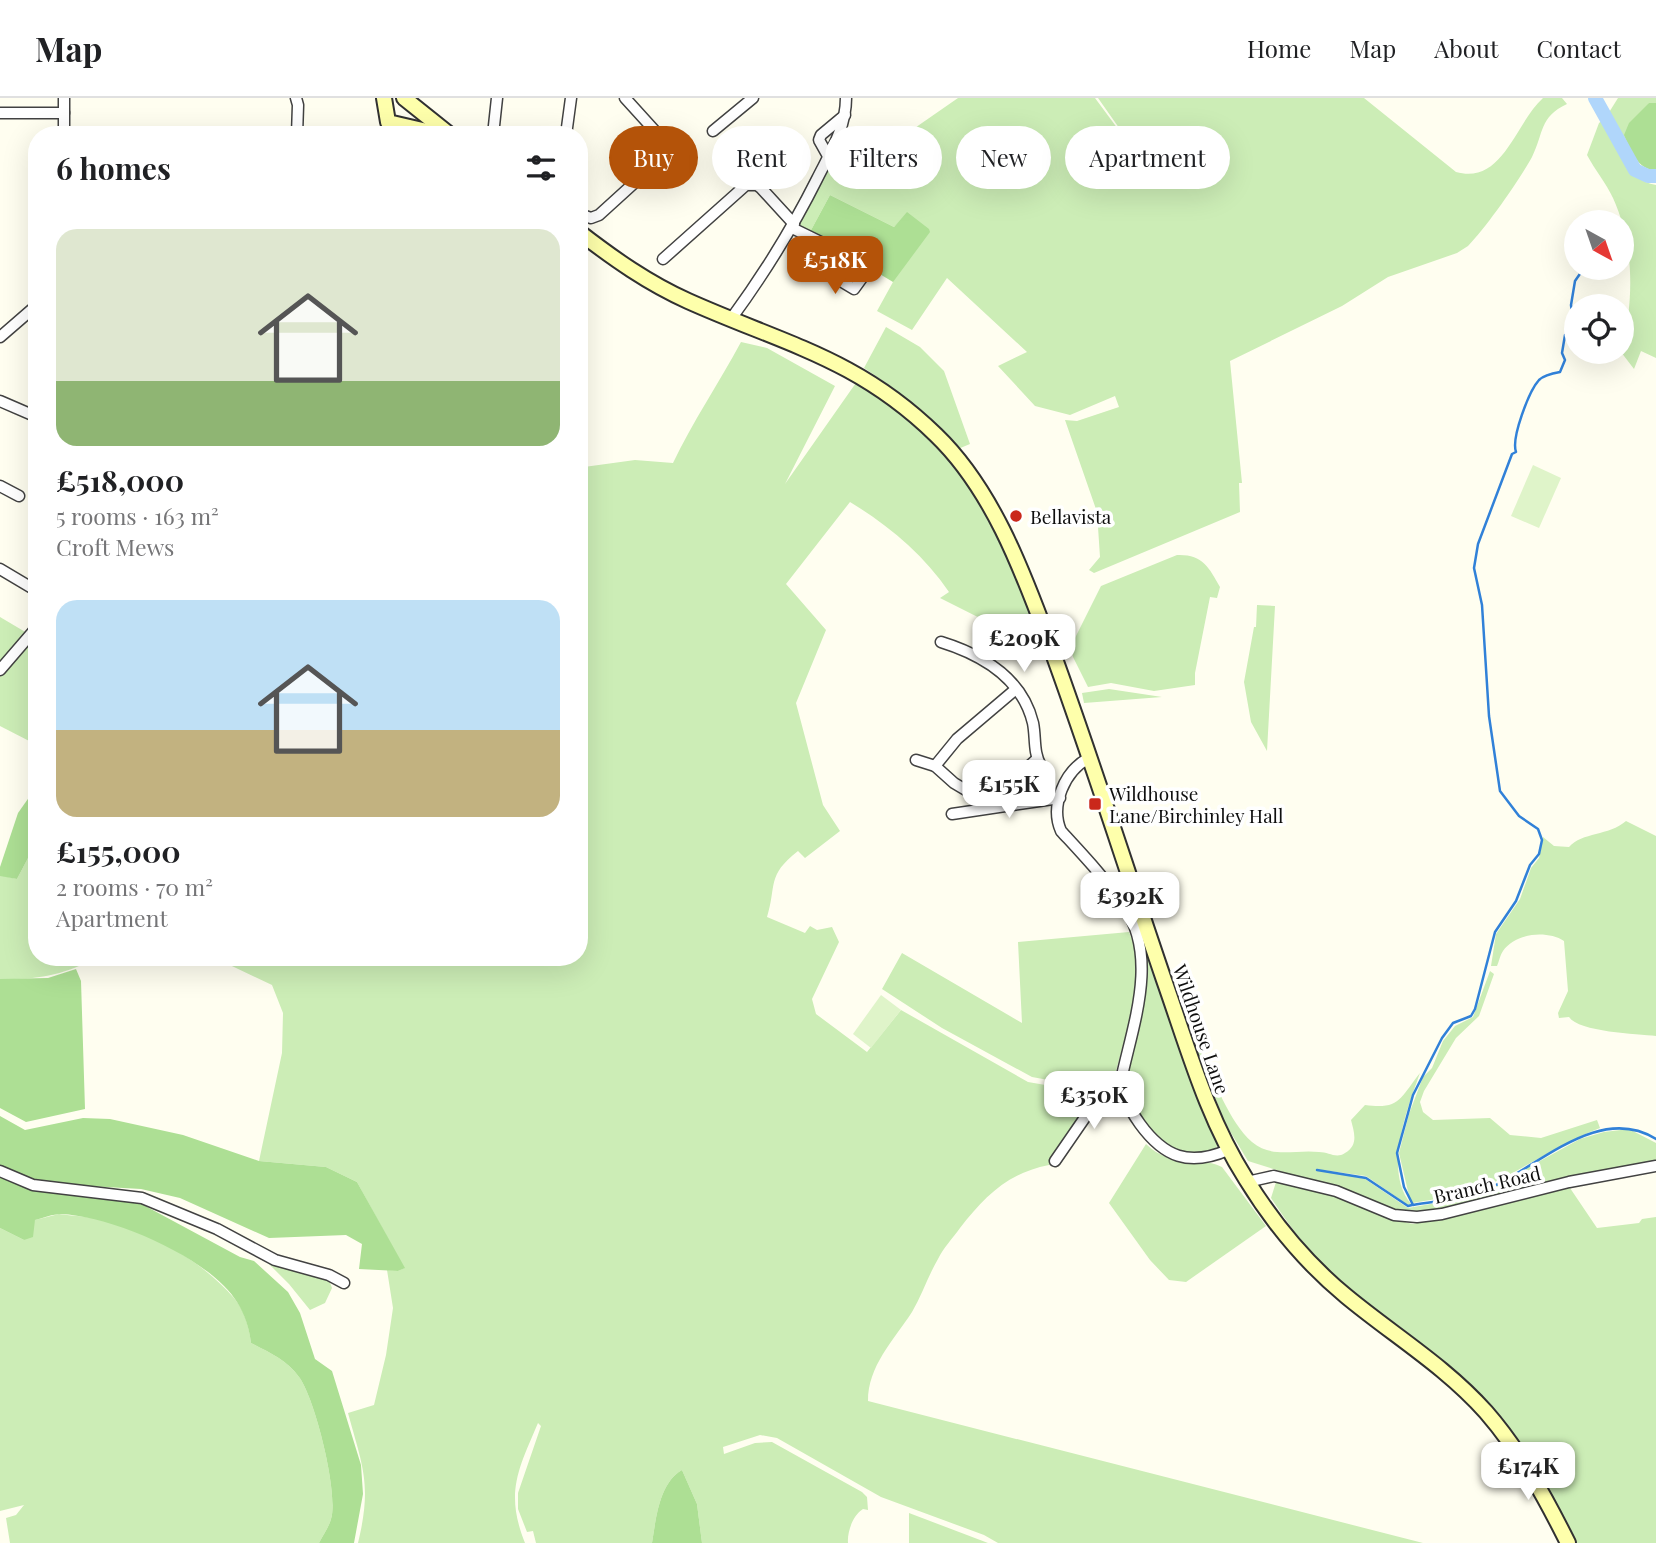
<!DOCTYPE html>
<html lang="en">
<head>
<meta charset="utf-8">
<style>
	:root { --surface:#fff; --page:#f6f6f6; --text:#202124; --muted:#757577; --line:#e0e0e0; --accent:#b45309 }
	body { margin:0; font-family:"Playfair Display",serif; background:var(--page); color:var(--text); height:100vh; display:flex; flex-direction:column; font-size:26px; white-space:nowrap }
	* { box-sizing:border-box; margin:0 }
	p { font-size:23px; color:var(--muted) }
	.icon { flex:none; width:38px; height:38px; fill:none; stroke:currentColor; stroke-width:2; stroke-linecap:round; stroke-linejoin:round }
	.map { position:relative; flex:1; overflow:hidden }
	.panel { position:absolute; left:28px; top:28px; width:560px; height:840px; display:flex; flex-direction:column; background:var(--surface); border-radius:28px; box-shadow:0 7px 28px #0002 }
	.panel>* { flex:none }
	.banner { position:absolute; left:609px; top:28px; width:665px; height:63px; display:flex; gap:14px }
	.needle { width:46px; rotate:140deg }
	.fabs { position:absolute; left:1564px; top:112px; display:grid; gap:14px }
	.fabs a { display:grid; place-items:center; width:70px; height:70px; border-radius:50%; background:var(--surface); box-shadow:0 7px 28px #0002; font-size:35px }
	.price { position:absolute; translate:-50% -60px; padding:0 16px; border-radius:14px; background:#fff; color:#222; font-size:23px; line-height:46px; filter:drop-shadow(0 2px 4px #0008) }
	.price::after { content:''; position:absolute; left:50%; top:42px; width:21px; height:16px; margin-left:-10px; background:inherit; clip-path:polygon(0 0,100% 0,50% 100%) }
	.price.active { background:var(--accent); color:#fff }
	ul { padding:0; list-style:none }
	li { display:grid; align-content:center; gap:14px; height:371px; padding:0 28px }
	li span { display:grid; place-items:center; height:217px; border-radius:21px; color:#555 }
	li>.icon { margin-inline-start:auto }
	span .icon { width:126px; height:126px; fill:#fffc; stroke-width:1 }
	li b { font-size:30px }
	h2 { display:flex; justify-content:space-between; align-items:center; height:84px; padding:0 28px; font-size:30px }
	.pill { padding:0 24px; border-radius:32px; background:var(--surface); box-shadow:0 7px 28px #0002; font-size:24px; line-height:63px }
	.pill.active { background:var(--accent); color:#fff }
	header { display:flex; align-items:center; gap:42px; box-sizing:border-box; height:98px; padding:0 35px; background:var(--surface); border-bottom:2px solid var(--line) }
	header strong { font-size:33px }
	nav { display:flex; gap:38px; margin-inline-start:auto; font-size:24px }
	.map>svg:first-child { display:block }
	.green { fill:#ccedb6 }
	.forest { fill:#addf94 }
	.pitch { fill:#dff4c9 }
	.lines { fill:none; stroke-linecap:round; stroke-linejoin:round }
	.stream { stroke:#3181d8; stroke-width:2.5 }
	.river { stroke:#b0d6fb; stroke-width:14 }
	.minor-casing { stroke:#424242; stroke-width:13 }
	.secondary-casing { stroke:#313131; stroke-width:18 }
	.minor { stroke:#fff; stroke-width:10 }
	.secondary { stroke:#feffab; stroke-width:14 }
	.poi-dot { fill:#ca281b; stroke:#fff; stroke-width:2.5 }
	.labels { text-anchor:middle; dominant-baseline:central; stroke-width:7; stroke-linejoin:round; paint-order:stroke }
	.poi-label { font-size:19px; fill:#0f0f0f; stroke:#fff; text-anchor:start }
	.street-label { font-size:19px; fill:#0f0f0f; stroke:#fff }
</style>
</head>
<body>
<header>
<strong>Map</strong>
<nav><a>Home</a><a>Map</a><a>About</a><a>Contact</a></nav>
</header>
<div class="map">
<svg width="1656" height="1445" viewBox="0 0 1656 1445">
	<rect width="100%" height="100%" fill="#fffef0"/>
	<g class="green">
		<path d="M958 0H1095L1155 81 1098 0H1364L1456 74C1503 87 1515 25 1543 0H1562L1567 6C1539 19 1544 35 1532 59 1520 81 1486 130 1468 148L1457 155 1388 179 1342 208 1230 263 1242 385H1239L1240 414 1094 475 1089 472 1100 459 1097 414 1065 322 1077 323 1119 309 1115 298 1070 317 1035 308 998 268 1027 254 947 180 912 232 877 213 893 184 907 115 894 129 830 97 810 134 799 127 830 67 847 77Z"/>
		<polygon points="1618,0 1656,0 1656,5 1649,5 1636,63 1645,71 1639,70 1608,16"/>
		<path d="M1603 22C1616 46 1626 83 1656 87V260L1641 253 1634 271 1621 254C1634 205 1635 148 1613 100 1606 85 1595 72 1587 57L1599 25Z"/>
		<path d="M886 229 920 249 944 273 970 346 958 351C930 318 899 293 864 270Z"/>
		<path d="M741 244 767 250 835 288 785 386 858 282C892 305 925 330 951 362 997 416 1021 489 1047 554L940 500 949 494C924 457 888 427 850 404L786 486 826 532 796 605 823 707 840 733 805 760 798 753C766 778 777 787 767 819L805 835 810 828 817 832 832 829 839 844 812 901 816 916 867 954 901 912 1028 984 1057 989 1110 986 1114 989 1107 1004 1055 1057 1049 1067C1008 1075 985 1098 960 1130 953 1140 943 1150 938 1161 928 1178 922 1197 912 1214 893 1243 868 1268 868 1303L1423 1445H998L984 1437 881 1399 777 1340 760 1337 723 1349 724 1356 755 1345 772 1344 862 1394 867 1399 868 1412 863 1411C853 1417 847 1434 848 1445H702L697 1406 682 1372C659 1385 656 1421 652 1445H536L533 1433 527 1434 518 1411V1395L541 1328 538 1325C518 1372 505 1395 525 1445H358C372 1387 363 1370 348 1315L374 1307 386 1257 393 1210 387 1172 398 1173 404 1170 357 1084 326 1069 259 1063 282 955 283 915 272 887 213 859H579V381L584 369 635 362 673 365C693 323 719 285 741 244Z"/>
		<path d="M1177 457C1202 456 1209 469 1220 489L1217 500 1210 499 1195 575V587L1154 593 1111 585 1088 589 1073 559 1071 548 1101 488Z"/>
		<polygon points="1257,507 1275,508 1267,653 1251,624 1244,584 1254,529 1256,529"/>
		<polygon points="0,519 27,535 0,566"/>
		<polygon points="36,536 37,537 37,647 0,628 0,579"/>
		<polygon points="1109,591 1162,599 1084,605 1082,595"/>
		<path d="M1626 723 1656 738V938C1637 936 1579 934 1569 919L1559 920 1558 915 1568 893 1564 843C1547 832 1515 835 1503 853 1500 857 1499 864 1497 868H1491L1496 836 1520 801 1531 770 1539 760 1543 739 1554 748 1569 749C1582 734 1609 738 1626 723Z"/>
		<path d="M37 743V859H97C65 877 37 882 0 881V777L17 781Z"/>
		<polygon points="1129,834 1137,855 1137,897 1114,980 1059,984 1032,979 942,930 882,891 902,855 1022,925 1018,844"/>
		<polygon points="1150,856 1216,1042 1218,1047 1212,1054 1193,1056 1166,1050 1135,1014 1125,987 1144,858"/>
		<path d="M1490 873 1494 876 1479 918 1456 940 1424 993 1420 1004 1423 1014 1433 1022 1490 1020 1510 1037 1541 1040 1597 1022 1600 1030C1560 1045 1526 1070 1488 1087 1465 1098 1438 1100 1413 1105L1410 1102 1399 1055 1409 1016 1423 979 1432 970 1443 943 1455 928 1473 919Z"/>
		<path d="M1197 954H1201C1214 981 1229 1024 1252 1044 1272 1061 1296 1051 1319 1054 1329 1054 1336 1061 1345 1055 1359 1047 1354 1034 1351 1022L1365 1007C1400 1012 1400 1000 1420 975 1407 1011 1383 1073 1411 1106L1408 1107 1366 1078 1315 1071 1365 1081 1408 1110 1476 1098 1580 1041 1604 1034 1629 1031 1656 1045V1065L1441 1114 1405 1117 1284 1078 1283 1074 1248 1063 1225 1025Z"/>
		<path d="M1146 1046C1172 1071 1194 1056 1222 1069L1266 1128 1186 1184 1169 1182 1150 1162 1109 1105Z"/>
		<path d="M1276 1084 1331 1097 1387 1120 1413 1126 1570 1090 1597 1130 1639 1125 1642 1121 1656 1119V1445H1577C1551 1394 1523 1343 1484 1301 1442 1254 1386 1223 1339 1182 1311 1158 1291 1130 1271 1100Z"/>
		<path d="M59 1116C75 1118 92 1119 107 1123 152 1134 204 1165 234 1200 245 1213 249 1229 251 1245 268 1254 287 1262 299 1279 315 1300 339 1396 331 1421 329 1429 323 1437 319 1445H10L6 1420 16 1417 24 1407 0 1413V1130L24 1142 35 1122Z"/>
		<polygon points="268,1165 329,1182 332,1190 325,1205 310,1212 289,1186"/>
		<polygon points="909,1415 988,1445 909,1445"/>
	</g>
	<g class="forest">
		<path d="M1649 5H1656V73C1636 70 1632 54 1624 37L1629 25Z"/>
		<polygon points="830,97 894,129 907,114 929,131 930,134 893,184 810,134"/>
		<polygon points="37,688 37,743 17,781 0,778 0,769 18,715"/>
		<polygon points="76,871 81,883 85,1011 26,1024 0,1010 0,881 48,880"/>
		<polygon points="0,1018 25,1032 83,1020 110,1021 183,1037 259,1063 326,1069 357,1084 405,1170 398,1173 359,1171 362,1146 346,1137 269,1140 180,1100 141,1091 36,1085 0,1071"/>
		<path d="M0 1079 44 1093 136 1103 240 1159 254 1163 288 1194 300 1215 315 1261 332 1273 361 1367 363 1396 354 1445H319C323 1437 329 1429 331 1421 339 1396 315 1300 299 1279 287 1262 268 1254 251 1245 249 1229 245 1217 237 1204 210 1160 112 1118 61 1116 53 1116 43 1120 35 1122L33 1139 24 1142 0 1130Z"/>
		<path d="M682 1372 697 1406 702 1445H652C656 1421 659 1385 682 1372Z"/>
	</g>
	<g class="pitch">
		<polygon points="1533,367 1561,380 1539,430 1511,418"/>
		<polygon points="881,897 901,912 871,950 853,936"/>
	</g>
	<g class="lines">
		<g class="stream">
			<path d="M1584 170 1575 183 1571 207 1573 223 1567 237H1565L1562 255 1565 262 1560 274C1554 275 1544 277 1539 282 1529 293 1511 340 1516 354L1512 356 1478 446 1474 470 1482 507 1489 618 1500 693 1519 718 1538 731 1542 742 1539 756 1530 767 1516 803 1495 834 1475 911 1471 918 1453 925 1442 940 1413 997 1397 1055 1404 1089 1413 1107C1435 1103 1461 1102 1481 1094 1535 1073 1597 1004 1656 1041"/>
			<polyline points="1317,1072 1366,1080 1408,1108 1412,1107"/>
		</g>
		<polyline class="river" points="1595,0 1635,72 1648,78 1656,78"/>
		<defs>
			<g id="minor">
				<polyline points="64,0 64,31 66,37"/>
				<polyline points="296,0 298,7 297,37"/>
				<polyline points="0,15 64,15"/>
				<polyline points="713,33 753,0"/>
				<polyline points="387,37 388,24"/>
				<polyline points="493,37 497,0"/>
				<polyline points="566,37 571,0"/>
				<polyline points="828,58 819,42 821,37 845,17"/>
				<polyline points="579,116 591,120 599,117 665,57 665,44 625,0"/>
				<polyline points="792,130 833,150 867,173 854,191 834,179 847,161"/>
				<polyline points="663,161 746,87 757,87 761,90 794,126"/>
				<path d="M731 221C764 176 792 131 817 81 830 55 846 30 846 0"/>
				<polyline points="0,239 37,207"/>
				<polyline points="0,303 37,319"/>
				<polyline points="0,388 19,398"/>
				<polyline points="0,471 37,493"/>
				<path d="M941 544C983 557 1022 580 1033 625 1036 640 1033 654 1041 668"/>
				<polyline points="0,572 37,529"/>
				<path d="M1089 660C1064 673 1050 708 1061 733 1083 757 1106 781 1124 808 1159 860 1133 926 1121 982 1122 998 1130 1012 1140 1026 1164 1059 1189 1069 1228 1052"/>
				<polyline points="916,662 935,668 954,685 986,704 989,709"/>
				<polyline points="935,668 957,641 1016,591"/>
				<polyline points="1010,706 1018,678 1037,661"/>
				<polyline points="952,716 1060,700"/>
				<polyline points="1055,1063 1086,1018 1105,1008 1122,996"/>
				<polyline points="0,1073 33,1087 142,1100 217,1131 275,1162 329,1177 344,1185"/>
				<polyline points="1247,1084 1274,1078 1336,1093 1394,1117 1417,1119 1442,1116 1569,1084 1656,1068"/>
			</g>
			<g id="secondary">
				<polyline points="384,0 388,24 444,37"/>
				<polyline points="404,0 449,36"/>
				<path d="M579 134C614 161 648 185 688 203 784 246 857 260 936 337 991 390 1021 469 1047 539 1089 652 1125 768 1164 882 1188 950 1207 1020 1246 1081 1273 1125 1306 1165 1346 1198 1393 1237 1445 1268 1486 1314 1520 1353 1545 1399 1568 1445"/>
			</g>
		</defs>
		<use href="#minor" class="minor-casing"/>
		<use href="#secondary" class="secondary-casing"/>
		<use href="#minor" class="minor"/>
		<use href="#secondary" class="secondary"/>
	</g>
	<g class="poi-dot">
		<circle cx="1016" cy="418" r="7"/>
		<rect x="1088" y="699" width="14" height="14" rx="3.5"/>
	</g>
	<g class="labels">
		<g class="poi-label">
			<text x="1030" y="418">Bellavista</text>
			<text x="1109" y="695">Wildhouse<tspan x="1109" dy="22">Lane/Birchinley Hall</tspan></text>
		</g>
		<g class="street-label">
			<text transform="translate(1202 931) rotate(71)">Wildhouse Lane</text>
			<text transform="translate(1487 1086) rotate(-13)">Branch Road</text>
		</g>
	</g>
</svg>
<div class="fabs">
<a><svg class="needle" viewBox="-14 -14 28 28"><path d="M0-13l5 13h-10z" fill="#e53935"/><path d="M0 13l5-13h-10z" fill="#757577"/></svg></a>
<a><svg class="icon" aria-label="locate" viewBox="0 0 24 24"><circle cx="12" cy="12" r="6"/><path d="M12 2v4M12 18v4M2 12h4M18 12h4"/></svg></a>
</div>
<b class="price active" style="left:835px;top:198px">£518K</b>
<b class="price" style="left:1024px;top:576px">£209K</b>
<b class="price" style="left:1009px;top:722px">£155K</b>
<b class="price" style="left:1130px;top:834px">£392K</b>
<b class="price" style="left:1094px;top:1033px">£350K</b>
<b class="price" style="left:1528px;top:1404px">£174K</b>
<div class="banner">
<a class="pill active">Buy</a>
<a class="pill">Rent</a>
<a class="pill">Filters</a>
<a class="pill">New</a>
<a class="pill">Apartment</a>
</div>
<section class="panel">
<h2>6 homes<svg class="icon" aria-label="filters" viewBox="0 0 24 24"><path d="M4 7h16M4 17h16"/><circle cx="9" cy="7" r="2"/><circle cx="15" cy="17" r="2"/></svg></h2>
<ul>
<li><span style="background:linear-gradient(#dfe7d0 70%,#8fb573 0)"><svg class="icon" aria-label="home" viewBox="0 0 24 24"><path d="M3 11l9-7 9 7M6 9v11h12V9"/></svg></span><div><b>£518,000</b><p>5 rooms · 163 m²</p><p>Croft Mews</p></div></li>
<li><span style="background:linear-gradient(#bfe0f5 60%,#c2b280 0)"><svg class="icon" aria-label="home" viewBox="0 0 24 24"><path d="M3 11l9-7 9 7M6 9v11h12V9"/></svg></span><div><b>£155,000</b><p>2 rooms · 70 m²</p><p>Apartment</p></div></li>
</ul>
</section>
</div>
</body>
</html>
